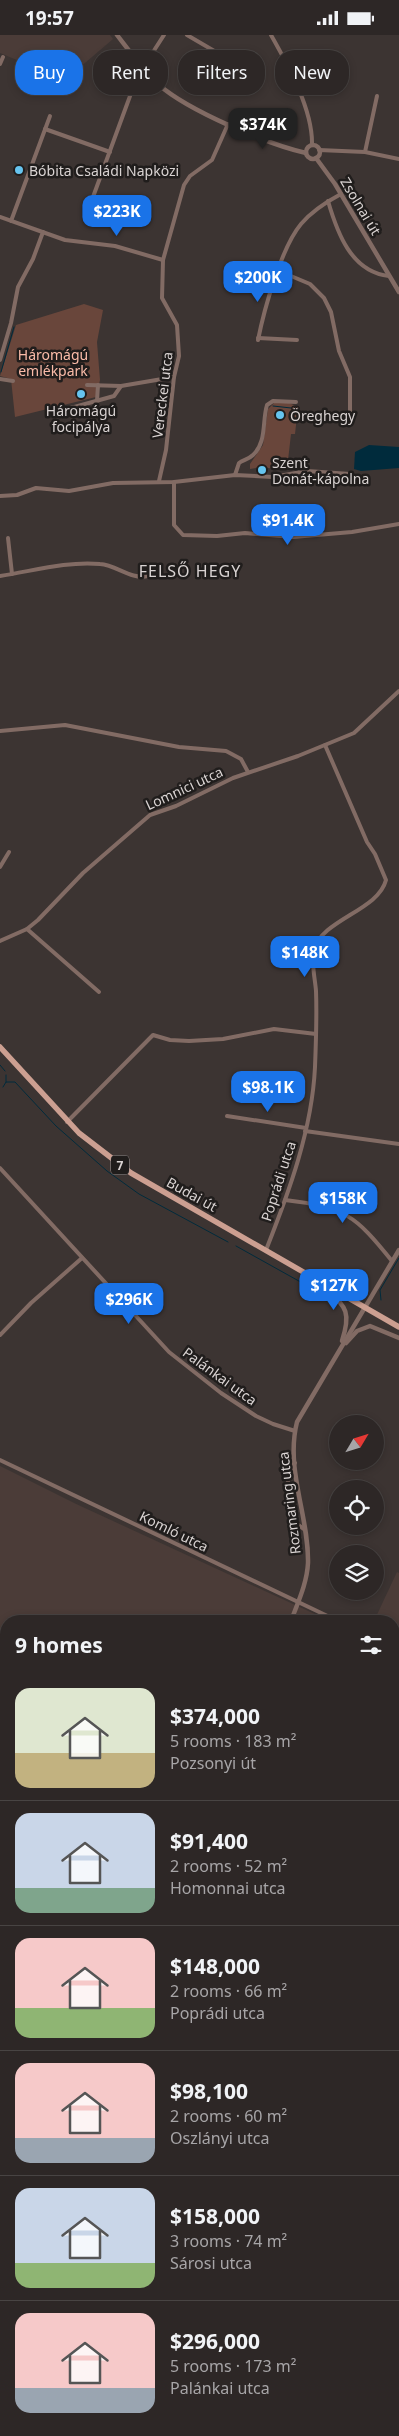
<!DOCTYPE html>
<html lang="en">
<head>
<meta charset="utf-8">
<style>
	:root { --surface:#2d2726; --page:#393332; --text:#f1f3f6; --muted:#a7a5a7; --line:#484443; --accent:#1a73e8 }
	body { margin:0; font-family:"Noto Sans",sans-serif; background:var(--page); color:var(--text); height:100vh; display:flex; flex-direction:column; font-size:19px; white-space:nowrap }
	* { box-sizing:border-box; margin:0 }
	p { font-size:16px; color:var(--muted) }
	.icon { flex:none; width:28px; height:28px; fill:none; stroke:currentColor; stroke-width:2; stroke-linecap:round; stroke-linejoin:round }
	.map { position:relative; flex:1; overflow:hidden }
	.sheet { position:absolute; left:0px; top:1580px; width:400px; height:821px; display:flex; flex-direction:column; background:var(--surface); border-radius:20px 20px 0 0; box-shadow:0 2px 8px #0003,0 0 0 1px var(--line) }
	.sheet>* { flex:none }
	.guide { position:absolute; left:15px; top:15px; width:370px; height:45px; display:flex; gap:10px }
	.needle { width:32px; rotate:52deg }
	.buttons { position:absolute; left:329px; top:1380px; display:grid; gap:10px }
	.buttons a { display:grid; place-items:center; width:55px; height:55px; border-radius:50%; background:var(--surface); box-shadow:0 2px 8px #0003,0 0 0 1px var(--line); font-size:25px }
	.price { position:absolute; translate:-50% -42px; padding:0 11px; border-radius:10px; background:var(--accent); color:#fff; font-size:16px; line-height:32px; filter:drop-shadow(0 1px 2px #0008) }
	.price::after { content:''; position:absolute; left:50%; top:30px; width:15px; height:11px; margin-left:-8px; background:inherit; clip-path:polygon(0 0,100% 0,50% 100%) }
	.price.active { background:#222; color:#fff }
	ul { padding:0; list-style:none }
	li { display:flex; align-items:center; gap:15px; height:125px; padding:0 15px }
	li+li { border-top:1px solid var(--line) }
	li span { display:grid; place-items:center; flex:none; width:140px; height:100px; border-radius:15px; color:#555 }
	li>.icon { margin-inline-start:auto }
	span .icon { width:60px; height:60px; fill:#fffc; stroke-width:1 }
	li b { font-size:21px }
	h2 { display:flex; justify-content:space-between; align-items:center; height:60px; padding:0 15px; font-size:21px }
	.chip { padding:0 18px; border-radius:20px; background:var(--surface); box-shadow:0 2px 8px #0003,0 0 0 1px var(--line); font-size:18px; line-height:45px }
	.chip.active { background:var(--accent); color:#fff }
	.status { display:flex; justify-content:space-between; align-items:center; height:35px; padding:0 25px; background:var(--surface); direction:ltr }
	.status svg { height:14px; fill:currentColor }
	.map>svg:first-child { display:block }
	.built { fill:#4b3c38 }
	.green { fill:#69463b }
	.water { fill:#002b3c }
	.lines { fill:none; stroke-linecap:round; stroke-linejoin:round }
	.stream { stroke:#002b3c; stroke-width:1 }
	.minor { stroke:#826b64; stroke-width:4 }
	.tertiary { stroke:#826b64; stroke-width:4.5 }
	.primary { stroke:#cc9f91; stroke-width:5.5 }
	.poi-dot { fill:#66c4ef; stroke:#201d1c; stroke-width:2 }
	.labels { text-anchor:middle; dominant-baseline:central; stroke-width:5; stroke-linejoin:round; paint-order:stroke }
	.shield { fill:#201d1c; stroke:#a29c9b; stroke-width:1 }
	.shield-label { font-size:12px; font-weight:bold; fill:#d9d3d2 }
	.poi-label { font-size:14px; fill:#d9d3d2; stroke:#201d1c; text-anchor:start }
	.street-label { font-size:14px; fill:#d9d3d2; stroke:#201d1c }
	.park-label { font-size:14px; fill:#fabba8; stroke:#201d1c }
	.quarter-label { font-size:16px; letter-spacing:1px; fill:#d9d3d2; stroke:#201d1c }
</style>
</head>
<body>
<div class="status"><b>19:57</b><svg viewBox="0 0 49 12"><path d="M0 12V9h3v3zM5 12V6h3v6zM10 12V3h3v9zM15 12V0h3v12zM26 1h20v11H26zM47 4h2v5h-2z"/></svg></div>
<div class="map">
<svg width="399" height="2401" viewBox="0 0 399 2401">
	<rect width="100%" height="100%" fill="#3c3432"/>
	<g class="built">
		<polygon points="0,0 110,0 113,4 65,45 0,18"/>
		<polygon points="0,1431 74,1468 330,1586 6,1586 6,1808 0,1822"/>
		<polygon points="397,1537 399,1538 399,1618 394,1616 394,1586 374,1586"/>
		<polygon points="0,1851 6,1854 6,1918 0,1916"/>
		<polygon points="0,2031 6,2033 6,2356 0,2356"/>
	</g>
	<g class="green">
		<polygon points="43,17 70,29 65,42 38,31"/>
		<polygon points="84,269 103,275 97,307 100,345 96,362 15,382 11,344 0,341 16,290"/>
		<polygon points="274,368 289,368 298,372 295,399 291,399 287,434 285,429 275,428 275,434 261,432 250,434 250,429 263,410 268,374"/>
		<polygon points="0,1916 6,1918 6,2033 0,2031"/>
	</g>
	<polygon class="water" points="369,410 399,412 399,433 361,436 354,434 355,417"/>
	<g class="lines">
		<g class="stream">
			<polyline points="1,337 14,292"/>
			<polyline points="273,371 291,373"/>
			<polyline points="0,1030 5,1036"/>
			<polyline points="6,1040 6,1047"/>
			<polyline points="3,1052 6,1047 15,1047 56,1091 107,1136 139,1159 228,1207"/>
			<polyline points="236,1211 306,1250"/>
			<polyline points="381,1265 380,1255 399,1223"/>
		</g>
		<g class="minor">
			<polyline points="187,0 240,31"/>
			<path d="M271 0C288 30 313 75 312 110"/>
			<polyline points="0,29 3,22"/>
			<polyline points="45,94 110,117"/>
			<polyline points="319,115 365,117 399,124"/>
			<polyline points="365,117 377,61"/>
			<polyline points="93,162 137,42 164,0"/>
			<path d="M328 166C337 197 351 237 389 241"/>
			<polyline points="0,182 65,205 115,211 163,225"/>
			<polyline points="11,186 50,81"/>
			<polyline points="279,236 310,249 324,263 331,277 339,316 350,342 350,390"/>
			<polyline points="258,303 297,305"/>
			<path d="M258 305C264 275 281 213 301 189 312 176 326 167 341 159"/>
			<polyline points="0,325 11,288 18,252 33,224 43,197"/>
			<polyline points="0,344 13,346"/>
			<polyline points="87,350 121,351 174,342"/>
			<polyline points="97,366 98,350"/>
			<polyline points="60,376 114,361 121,351"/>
			<path d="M235 440 239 428C243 425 249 424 253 420 267 407 262 386 267 370L273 366 296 367"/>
			<polyline points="159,446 166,415 174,342 179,321 177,290 162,263 163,225 184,150 190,141 212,125 228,89"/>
			<polyline points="174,447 174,490 183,500 217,501 245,498 293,502 352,497 399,489"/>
			<polyline points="0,461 17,460 36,453 69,456 113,448 174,447 235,440 273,442 307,436 350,439"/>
			<polyline points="8,503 12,539"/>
			<path d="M0 541C33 536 66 526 100 529 117 530 130 545 148 541"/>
			<polyline points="0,696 65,690 179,712 226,716 241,724 248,737"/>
			<polyline points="0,832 9,817"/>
			<polyline points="27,894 99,957"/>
			<polyline points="0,906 27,894 38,885 83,838 150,780 176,771 233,743 298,721 354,698 399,656"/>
			<polyline points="227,1081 306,1093"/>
			<polyline points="67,1087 153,1000 170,1005 189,1006 223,1004 274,994 316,999"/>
			<polyline points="305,1096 399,1109"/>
			<polyline points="0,1133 169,1317 221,1358 256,1381 273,1389 295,1396"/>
			<path d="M285 1165C345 1172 355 1180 392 1226"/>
			<path d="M266 1215C289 1157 312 1095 315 1032 316 1007 317 981 316 956 315 943 311 928 314 915 322 884 378 876 386 845L375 819 367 807 325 710"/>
			<polyline points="0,1300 31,1268 82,1223"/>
			<polyline points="0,1425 338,1586"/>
			<polyline points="295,1428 287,1440 294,1487 304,1494"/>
			<polyline points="0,1609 6,1612"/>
			<polyline points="0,1799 6,1784"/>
			<polyline points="0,1909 6,1911"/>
			<polyline points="0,2094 6,2096"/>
		</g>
		<g class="tertiary">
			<path d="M117 0C130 17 143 35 159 50 189 76 267 109 306 118"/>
			<circle cx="313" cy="117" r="7"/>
			<polyline points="316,123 335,149 399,257"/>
			<path d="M320 1248C343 1271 353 1272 342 1306"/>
			<polyline points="346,1308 357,1296 370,1291 399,1303"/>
			<path d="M291 1586C298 1567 307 1548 308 1528 309 1481 285 1434 297 1387L399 1215"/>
		</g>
		<polyline class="primary" points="0,1012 79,1098 131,1138 399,1292"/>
	</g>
	<g class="poi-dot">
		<circle cx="19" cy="135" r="5"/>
		<circle cx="81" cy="359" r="5"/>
		<circle cx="280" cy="380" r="5"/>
		<circle cx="262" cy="435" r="5"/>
	</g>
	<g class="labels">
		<rect class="shield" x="111" y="1120.5" width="18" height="19" rx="4"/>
		<g class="shield-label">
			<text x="120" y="1130">7</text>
		</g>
		<g class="poi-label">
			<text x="29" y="135">Bóbita Családi Napközi</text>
			<text x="81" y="375" text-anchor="middle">Háromágú<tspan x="81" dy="16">focipálya</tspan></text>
			<text x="290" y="380">Öreghegy</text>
			<text x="272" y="427">Szent<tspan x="272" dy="16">Donát-kápolna</tspan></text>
		</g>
		<g class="street-label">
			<text transform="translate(361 171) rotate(59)">Zsolnai út</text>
			<text transform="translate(162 360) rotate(-83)">Vereckei utca</text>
			<text transform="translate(184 753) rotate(-25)">Lomnici utca</text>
			<text transform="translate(278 1146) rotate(-72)">Poprádi utca</text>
			<text transform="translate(192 1159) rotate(29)">Budai út</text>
			<text transform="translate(220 1341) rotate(36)">Palánkai utca</text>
			<text transform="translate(289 1468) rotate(-97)">Rozmaring utca</text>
			<text transform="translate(174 1496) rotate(26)">Komló utca</text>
		</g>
		<g class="park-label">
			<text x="53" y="319">Háromágú<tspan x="53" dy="16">emlékpark</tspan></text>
		</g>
		<g class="quarter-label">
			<text x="190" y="536">FELSŐ HEGY</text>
		</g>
	</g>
</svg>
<div class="buttons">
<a><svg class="needle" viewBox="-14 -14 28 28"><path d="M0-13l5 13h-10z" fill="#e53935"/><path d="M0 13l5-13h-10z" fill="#a7a5a7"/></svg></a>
<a><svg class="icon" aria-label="locate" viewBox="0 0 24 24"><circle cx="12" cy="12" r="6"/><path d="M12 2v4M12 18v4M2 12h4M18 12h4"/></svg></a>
<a><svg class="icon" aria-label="layers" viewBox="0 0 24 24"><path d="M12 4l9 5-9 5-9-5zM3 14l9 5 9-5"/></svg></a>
</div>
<b class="price active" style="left:263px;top:115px">$374K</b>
<b class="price" style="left:117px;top:202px">$223K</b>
<b class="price" style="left:258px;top:268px">$200K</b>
<b class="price" style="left:288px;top:511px">$91.4K</b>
<b class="price" style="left:305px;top:943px">$148K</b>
<b class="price" style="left:268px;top:1078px">$98.1K</b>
<b class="price" style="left:343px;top:1189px">$158K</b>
<b class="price" style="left:334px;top:1276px">$127K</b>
<b class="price" style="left:129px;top:1290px">$296K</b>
<div class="guide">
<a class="chip active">Buy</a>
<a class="chip">Rent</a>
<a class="chip">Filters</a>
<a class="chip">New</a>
</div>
<section class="sheet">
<h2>9 homes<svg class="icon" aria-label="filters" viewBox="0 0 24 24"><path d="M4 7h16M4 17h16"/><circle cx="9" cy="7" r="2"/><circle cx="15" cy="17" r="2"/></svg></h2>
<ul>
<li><span style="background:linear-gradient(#dfe7d0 65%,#c2b280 0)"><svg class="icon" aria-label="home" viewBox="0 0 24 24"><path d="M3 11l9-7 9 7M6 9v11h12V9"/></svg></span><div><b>$374,000</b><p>5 rooms · 183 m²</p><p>Pozsonyi út</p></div></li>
<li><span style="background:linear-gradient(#c9d6e8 75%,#7fa58c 0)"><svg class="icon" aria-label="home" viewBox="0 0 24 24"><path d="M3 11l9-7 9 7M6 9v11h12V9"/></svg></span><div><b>$91,400</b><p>2 rooms · 52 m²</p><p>Homonnai utca</p></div></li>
<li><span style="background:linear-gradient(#f6c9c9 70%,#8fb573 0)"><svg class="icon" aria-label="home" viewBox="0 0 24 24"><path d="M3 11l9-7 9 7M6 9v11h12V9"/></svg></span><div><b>$148,000</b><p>2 rooms · 66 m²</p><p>Poprádi utca</p></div></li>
<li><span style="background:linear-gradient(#f6c9c9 75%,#9aa5b1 0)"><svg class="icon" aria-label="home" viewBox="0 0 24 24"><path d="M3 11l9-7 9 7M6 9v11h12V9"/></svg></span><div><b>$98,100</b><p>2 rooms · 60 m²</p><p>Oszlányi utca</p></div></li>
<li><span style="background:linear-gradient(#c9d6e8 75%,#8fb573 0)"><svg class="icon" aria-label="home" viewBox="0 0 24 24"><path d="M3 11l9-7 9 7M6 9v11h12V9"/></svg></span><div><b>$158,000</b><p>3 rooms · 74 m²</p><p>Sárosi utca</p></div></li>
<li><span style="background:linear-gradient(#f6c9c9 75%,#9aa5b1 0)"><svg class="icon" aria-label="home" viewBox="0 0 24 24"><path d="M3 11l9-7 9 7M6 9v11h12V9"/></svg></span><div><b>$296,000</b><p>5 rooms · 173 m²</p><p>Palánkai utca</p></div></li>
</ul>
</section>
</div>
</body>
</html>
